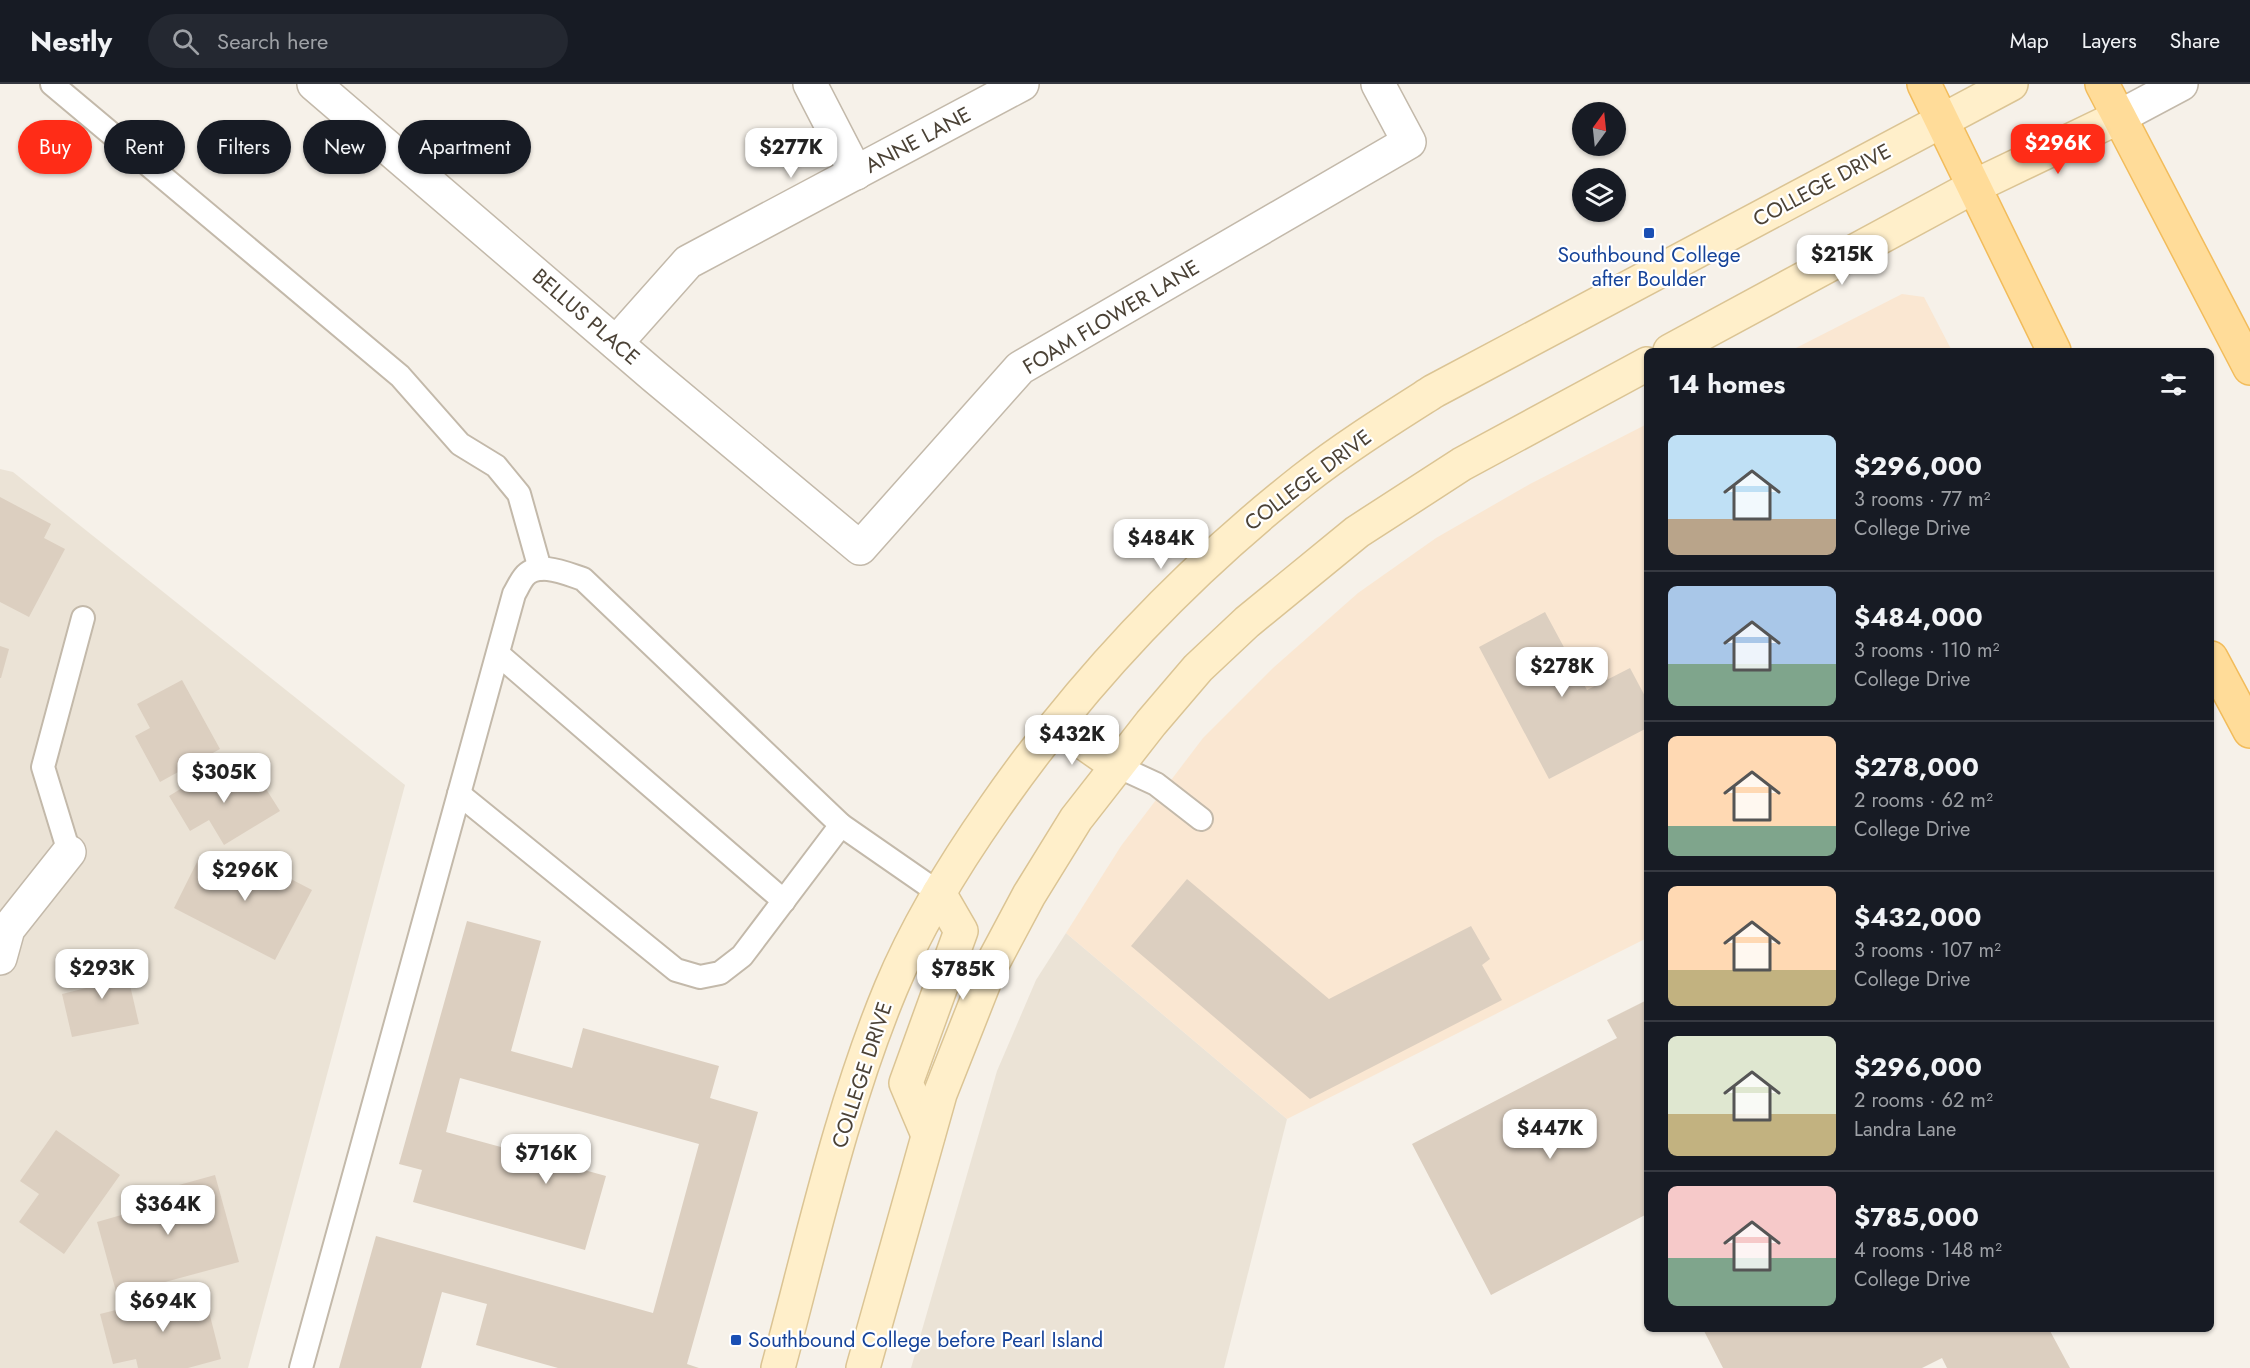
<!DOCTYPE html>
<html lang="en">
<head>
<meta charset="utf-8">
<style>
	:root { --surface:#171b24; --page:#242831; --text:#f1f3f6; --muted:#9ea1a6; --line:#363941; --accent:#ff2c17 }
	body { margin:0; font-family:Jost,sans-serif; background:var(--page); color:var(--text); height:100vh; display:flex; flex-direction:column; font-size:22px; white-space:nowrap }
	* { box-sizing:border-box; margin:0 }
	p { font-size:20px; color:var(--muted) }
	.icon { flex:none; width:33px; height:33px; fill:none; stroke:currentColor; stroke-width:2; stroke-linecap:round; stroke-linejoin:round }
	.map { position:relative; flex:1; overflow:hidden }
	.panel { position:absolute; left:1644px; top:264px; width:570px; height:984px; display:flex; flex-direction:column; background:var(--surface); border-radius:9px; box-shadow:0 2px 4px #0004 }
	.panel>* { flex:none }
	.guide { position:absolute; left:18px; top:36px; width:570px; height:54px; display:flex; gap:12px }
	.needle { width:39px; rotate:15deg }
	.buttons { position:absolute; left:1572px; top:18px; display:grid; gap:12px }
	.buttons a { display:grid; place-items:center; width:54px; height:54px; border-radius:50%; background:var(--surface); box-shadow:0 2px 4px #0004; font-size:30px }
	.price { position:absolute; translate:-50% -51px; padding:0 14px; border-radius:12px; background:#fff; color:#222; font-size:20px; line-height:39px; filter:drop-shadow(0 2px 3px #0008) }
	.price::after { content:''; position:absolute; left:50%; top:36px; width:18px; height:14px; margin-left:-9px; background:inherit; clip-path:polygon(0 0,100% 0,50% 100%) }
	.price.current { background:var(--accent); color:#fff }
	ul { padding:0; list-style:none }
	li { display:flex; align-items:center; gap:18px; height:150px; padding:0 24px }
	li+li { border-top:2px solid var(--line) }
	li span { display:grid; place-items:center; flex:none; width:168px; height:120px; border-radius:9px; color:#555 }
	li>.icon { margin-inline-start:auto }
	span .icon { width:72px; height:72px; fill:#fffc; stroke-width:1 }
	li b { font-size:26px }
	h2 { display:flex; justify-content:space-between; align-items:center; height:72px; padding:0 24px; font-size:26px }
	.chip { padding:0 21px; border-radius:27px; background:var(--surface); box-shadow:0 2px 4px #0004; font-size:21px; line-height:54px }
	.chip.current { background:var(--accent); color:#fff }
	header { display:flex; align-items:center; gap:36px; box-sizing:border-box; height:84px; padding:0 30px; background:var(--surface); border-bottom:2px solid var(--line) }
	header strong { font-size:28px }
	nav { display:flex; gap:33px; margin-inline-start:auto; font-size:21px }
	.search { width:420px; height:54px; background:var(--page); display:flex; align-items:center; gap:15px; box-sizing:border-box; padding:0 21px; border-radius:33px; color:var(--muted); font-size:22px }
	.map>svg:first-child { display:block }
	.residential { fill:#ebe3d6 }
	.commercial { fill:#fae7d2 }
	.building { fill:#dccfc0 }
	.lines { fill:none; stroke-linecap:round; stroke-linejoin:round }
	.service-casing { stroke:#c3b9aa; stroke-width:26 }
	.minor-casing { stroke:#c3b9aa; stroke-width:36 }
	.tertiary-casing { stroke:#c3b9aa; stroke-width:36 }
	.secondary-casing { stroke:#dbc494; stroke-width:36 }
	.primary-casing { stroke:#f2bc5b; stroke-width:36 }
	.service { stroke:#fff; stroke-width:22 }
	.minor { stroke:#fff; stroke-width:33 }
	.tertiary { stroke:#fff; stroke-width:33 }
	.secondary { stroke:#ffefca; stroke-width:33 }
	.primary { stroke:#ffdc99; stroke-width:33 }
	.transit-dot { fill:#1a4fb4; stroke:#fff; stroke-width:2 }
	.labels { text-anchor:middle; dominant-baseline:central; stroke-width:4.5; stroke-linejoin:round; paint-order:stroke }
	.street-label { font-size:21px; fill:#4b4236; stroke:#fff }
	.transit-label { font-size:21px; fill:#164399; stroke:#fff }
</style>
</head>
<body>
<header>
<strong>Nestly</strong>
<div class="search"><svg class="icon" aria-label="search" viewBox="0 0 24 24"><circle cx="10" cy="10" r="6"/><path d="M15 15l6 6"/></svg>Search here</div>
<nav><a>Map</a><a>Layers</a><a>Share</a></nav>
</header>
<div class="map">
<svg width="2250" height="1284" viewBox="0 0 2250 1284">
	<rect width="100%" height="100%" fill="#f6f1e9"/>
	<g class="residential">
		<polygon points="0,385 13,388 405,701 248,1284 0,1284"/>
		<polygon points="1066,849 1287,1035 1224,1284 911,1284 997,987 1036,896"/>
	</g>
	<g class="commercial">
		<polygon points="1902,210 1924,213 1952,267 1790,267"/>
		<polygon points="1647,340 1647,854 1287,1035 1066,849 1121,762 1203,654 1273,584 1358,509 1436,454 1530,400"/>
	</g>
	<g class="building">
		<polygon points="0,413 51,440 44,454 65,465 29,533 0,518"/>
		<polygon points="1545,528 1587,606 1630,584 1647,616 1647,644 1549,695 1479,563"/>
		<polygon points="0,562 9,565 1,594 0,594"/>
		<polygon points="182,596 220,665 160,698 135,652 150,644 137,620"/>
		<polygon points="225,678 244,708 261,697 280,727 224,761 209,736 190,747 169,712"/>
		<polygon points="237,767 312,806 275,876 174,824 199,774 226,787"/>
		<polygon points="1187,795 1329,915 1471,842 1490,875 1482,881 1502,916 1310,1015 1131,862"/>
		<polygon points="467,837 541,857 511,967 572,984 583,944 719,982 710,1014 758,1028 687,1280 699,1284 558,1284 476,1261 487,1220 442,1208 421,1284 339,1284 376,1152 653,1229 699,1060 460,994 446,1048 606,1092 585,1166 413,1118 422,1086 399,1080"/>
		<polygon points="123,871 139,940 72,953 62,910 90,903 85,880"/>
		<polygon points="1647,916 1647,1130 1491,1211 1412,1060 1617,954 1607,936"/>
		<polygon points="56,1046 120,1091 64,1170 19,1138 39,1110 20,1097"/>
		<polygon points="215,1091 239,1178 117,1211 97,1138 125,1130 121,1117"/>
		<polygon points="203,1204 221,1275 188,1284 138,1284 136,1275 113,1280 100,1230"/>
		<polygon points="1703,1245 2049,1245 2070,1284 1947,1284 1942,1274 1922,1284 1723,1284"/>
	</g>
	<g class="lines">
		<defs>
			<g id="service">
				<polyline points="52,0 400,292 460,360 496,382 519,410 540,485"/>
				<polyline points="498,570 784,817"/>
				<polyline points="1117,682 1156,700 1201,735"/>
				<polyline points="459,710 676,886 700,893 720,889 742,872 841,741 939,809"/>
				<polyline points="69,768 43,683 83,534"/>
				<path d="M301 1284 514 510C517 505 520 498 524 493 538 476 567 490 583 495L841 741"/>
			</g>
			<g id="minor">
				<polyline points="314,0 654,292 860,464 1020,284 1409,58 1378,0"/>
				<polyline points="810,0 856,89"/>
				<polyline points="616,259 688,178 1022,0"/>
				<polyline points="0,874 8,845 69,768"/>
			</g>
			<polyline id="tertiary" points="2119,33 2181,0"/>
			<g id="secondary">
				<polyline points="1670,267 1975,102 2119,33"/>
				<polyline points="1057,640 1117,682"/>
				<polyline points="928,1051 906,999 961,847 939,809"/>
				<path d="M778 1284C812 1158 841 1024 891 904 918 839 954 781 994 724 1080 600 1184 490 1303 396 1345 363 1390 335 1434 307L2011 0"/>
				<polyline points="863,1284 940,1010 989,886 1029,811 1076,735 1151,639 1198,584 1247,538 1357,448 1462,380 1647,280"/>
			</g>
			<g id="primary">
				<polyline points="1924,0 2054,267"/>
				<polyline points="2102,0 2250,284"/>
				<polyline points="2211,574 2250,647"/>
			</g>
		</defs>
		<use href="#service" class="service-casing"/>
		<use href="#minor" class="minor-casing"/>
		<use href="#tertiary" class="tertiary-casing"/>
		<use href="#secondary" class="secondary-casing"/>
		<use href="#primary" class="primary-casing"/>
		<use href="#service" class="service"/>
		<use href="#minor" class="minor"/>
		<use href="#tertiary" class="tertiary"/>
		<use href="#secondary" class="secondary"/>
		<use href="#primary" class="primary"/>
	</g>
	<g class="transit-dot">
		<rect x="1643" y="143" width="12" height="12" rx="3"/>
		<rect x="730" y="1250" width="12" height="12" rx="3"/>
	</g>
	<g class="labels">
		<g class="street-label">
			<text transform="translate(918 56) rotate(-28)">ANNE LANE</text>
			<text transform="translate(1822 101) rotate(-28)">COLLEGE DRIVE</text>
			<text transform="translate(586 233) rotate(41)">BELLUS PLACE</text>
			<text transform="translate(1111 233) rotate(-31)">FOAM FLOWER LANE</text>
			<text transform="translate(1308 396) rotate(-37)">COLLEGE DRIVE</text>
			<text transform="translate(862 991) rotate(-72)">COLLEGE DRIVE</text>
		</g>
		<g class="transit-label">
			<text x="1649" y="171">Southbound College<tspan x="1649" dy="24">after Boulder</tspan></text>
			<text x="748" y="1256" text-anchor="start">Southbound College before Pearl Island</text>
		</g>
	</g>
</svg>
<div class="buttons">
<a><svg class="needle" viewBox="-14 -14 28 28"><path d="M0-13l5 13h-10z" fill="#e53935"/><path d="M0 13l5-13h-10z" fill="#9ea1a6"/></svg></a>
<a><svg class="icon" aria-label="layers" viewBox="0 0 24 24"><path d="M12 4l9 5-9 5-9-5zM3 14l9 5 9-5"/></svg></a>
</div>
<b class="price current" style="left:2058px;top:91px">$296K</b>
<b class="price" style="left:791px;top:95px">$277K</b>
<b class="price" style="left:1842px;top:202px">$215K</b>
<b class="price" style="left:1161px;top:486px">$484K</b>
<b class="price" style="left:1562px;top:614px">$278K</b>
<b class="price" style="left:1072px;top:682px">$432K</b>
<b class="price" style="left:224px;top:720px">$305K</b>
<b class="price" style="left:245px;top:818px">$296K</b>
<b class="price" style="left:102px;top:916px">$293K</b>
<b class="price" style="left:963px;top:917px">$785K</b>
<b class="price" style="left:1550px;top:1076px">$447K</b>
<b class="price" style="left:546px;top:1101px">$716K</b>
<b class="price" style="left:168px;top:1152px">$364K</b>
<b class="price" style="left:163px;top:1249px">$694K</b>
<div class="guide">
<a class="chip current">Buy</a>
<a class="chip">Rent</a>
<a class="chip">Filters</a>
<a class="chip">New</a>
<a class="chip">Apartment</a>
</div>
<section class="panel">
<h2>14 homes<svg class="icon" aria-label="filters" viewBox="0 0 24 24"><path d="M4 7h16M4 17h16"/><circle cx="9" cy="7" r="2"/><circle cx="15" cy="17" r="2"/></svg></h2>
<ul>
<li><span style="background:linear-gradient(#bfe0f5 70%,#b9a48a 0)"><svg class="icon" aria-label="home" viewBox="0 0 24 24"><path d="M3 11l9-7 9 7M6 9v11h12V9"/></svg></span><div><b>$296,000</b><p>3 rooms · 77 m²</p><p>College Drive</p></div></li>
<li><span style="background:linear-gradient(#a9c7e8 65%,#7fa58c 0)"><svg class="icon" aria-label="home" viewBox="0 0 24 24"><path d="M3 11l9-7 9 7M6 9v11h12V9"/></svg></span><div><b>$484,000</b><p>3 rooms · 110 m²</p><p>College Drive</p></div></li>
<li><span style="background:linear-gradient(#ffd9b3 75%,#7fa58c 0)"><svg class="icon" aria-label="home" viewBox="0 0 24 24"><path d="M3 11l9-7 9 7M6 9v11h12V9"/></svg></span><div><b>$278,000</b><p>2 rooms · 62 m²</p><p>College Drive</p></div></li>
<li><span style="background:linear-gradient(#ffd9b3 70%,#c2b280 0)"><svg class="icon" aria-label="home" viewBox="0 0 24 24"><path d="M3 11l9-7 9 7M6 9v11h12V9"/></svg></span><div><b>$432,000</b><p>3 rooms · 107 m²</p><p>College Drive</p></div></li>
<li><span style="background:linear-gradient(#dfe7d0 65%,#c2b280 0)"><svg class="icon" aria-label="home" viewBox="0 0 24 24"><path d="M3 11l9-7 9 7M6 9v11h12V9"/></svg></span><div><b>$296,000</b><p>2 rooms · 62 m²</p><p>Landra Lane</p></div></li>
<li><span style="background:linear-gradient(#f6c9c9 60%,#7fa58c 0)"><svg class="icon" aria-label="home" viewBox="0 0 24 24"><path d="M3 11l9-7 9 7M6 9v11h12V9"/></svg></span><div><b>$785,000</b><p>4 rooms · 148 m²</p><p>College Drive</p></div></li>
</ul>
</section>
</div>
</body>
</html>
